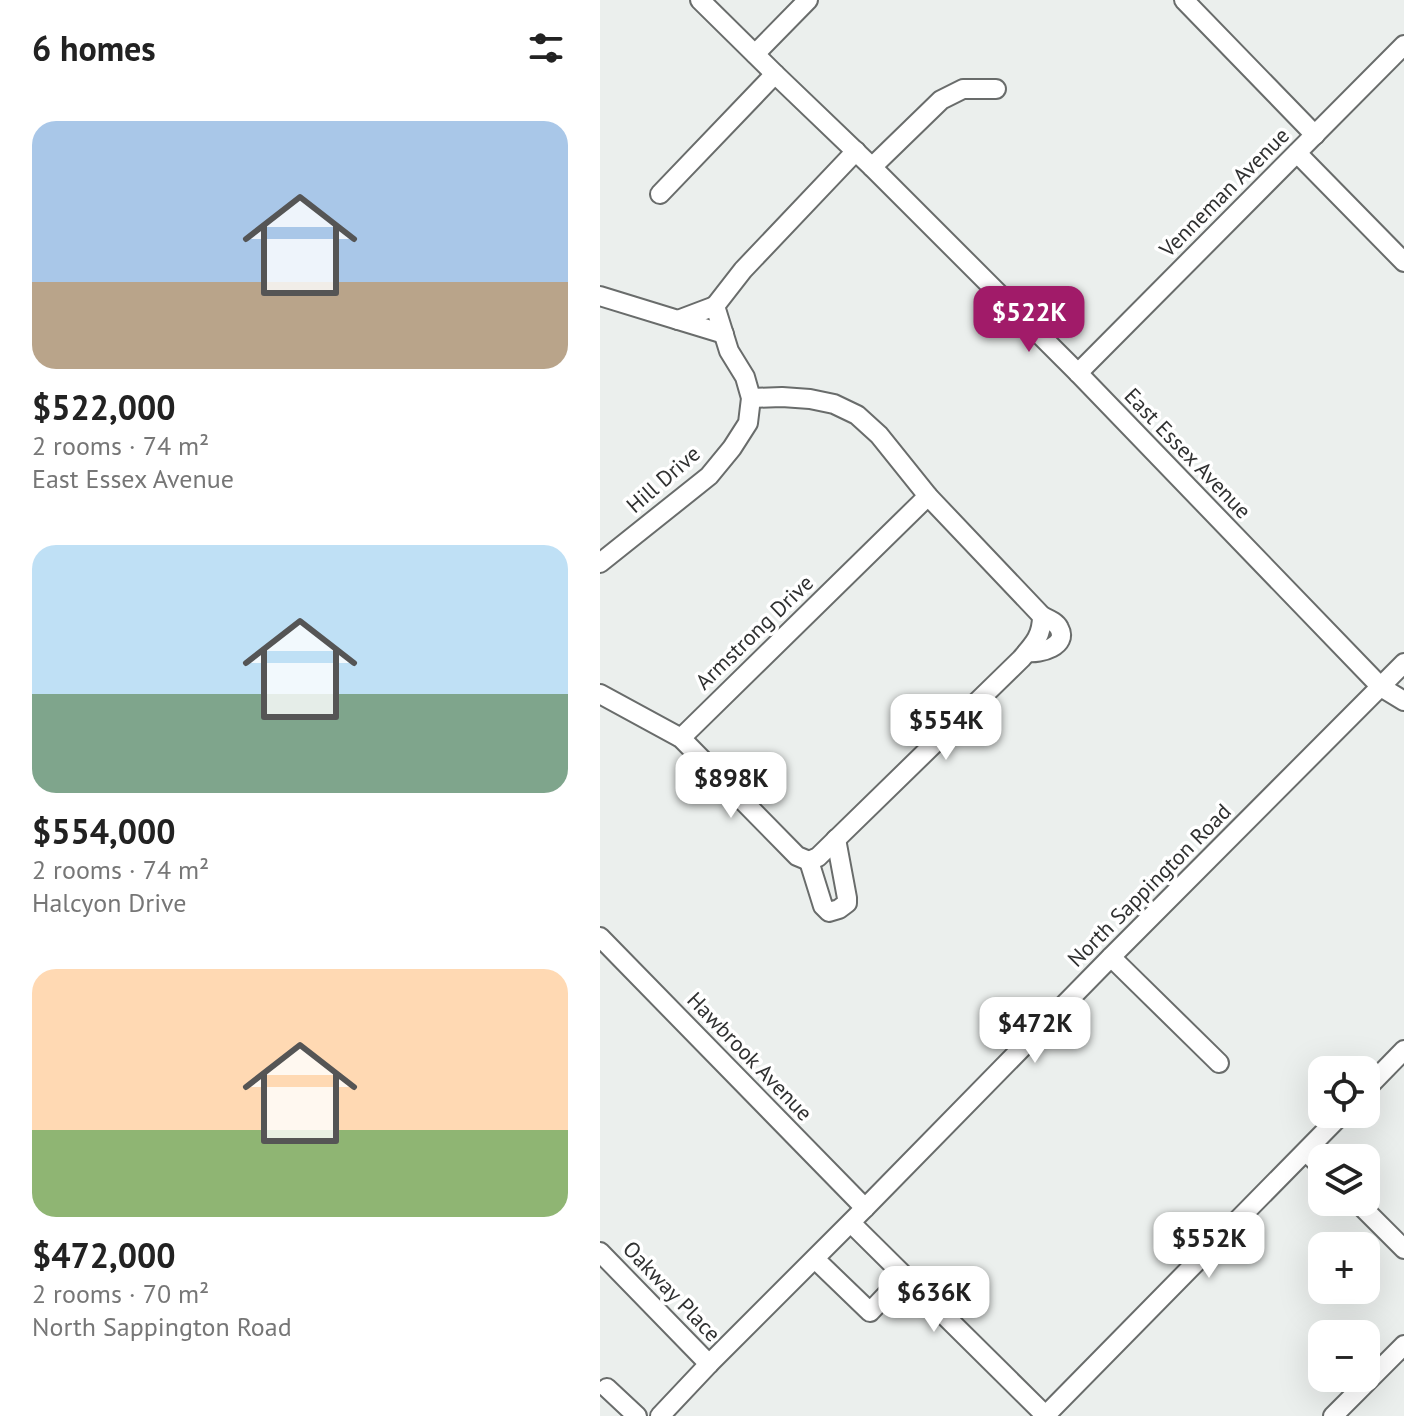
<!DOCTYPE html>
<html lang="en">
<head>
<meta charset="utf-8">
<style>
	:root { --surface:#fff; --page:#f6f6f6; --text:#222; --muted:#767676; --accent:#a11b69 }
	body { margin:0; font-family:"PT Sans",sans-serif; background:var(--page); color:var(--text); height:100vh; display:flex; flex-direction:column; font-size:30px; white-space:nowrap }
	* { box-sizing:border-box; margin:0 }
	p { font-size:26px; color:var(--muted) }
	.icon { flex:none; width:44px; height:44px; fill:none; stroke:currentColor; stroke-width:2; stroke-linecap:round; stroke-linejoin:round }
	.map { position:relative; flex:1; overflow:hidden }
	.sheet { display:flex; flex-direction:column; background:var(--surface); width:600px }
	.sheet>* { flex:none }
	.buttons { position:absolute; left:708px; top:1056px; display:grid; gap:16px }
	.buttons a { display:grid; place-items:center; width:72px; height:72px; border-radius:16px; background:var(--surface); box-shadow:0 8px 32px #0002; font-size:40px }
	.price { position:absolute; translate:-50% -68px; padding:0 18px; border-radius:16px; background:#fff; color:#222; font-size:26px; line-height:52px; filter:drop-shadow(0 2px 4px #0008) }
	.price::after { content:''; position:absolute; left:50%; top:48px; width:24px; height:18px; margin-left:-12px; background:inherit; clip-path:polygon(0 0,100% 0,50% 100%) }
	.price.active { background:var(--accent); color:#fff }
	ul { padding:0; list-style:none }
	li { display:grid; align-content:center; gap:16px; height:424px; padding:0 32px }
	li span { display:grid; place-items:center; height:248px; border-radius:24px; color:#555 }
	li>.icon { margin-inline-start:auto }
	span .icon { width:144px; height:144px; fill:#fffc; stroke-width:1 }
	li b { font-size:34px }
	h2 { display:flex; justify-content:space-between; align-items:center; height:96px; padding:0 32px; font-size:34px }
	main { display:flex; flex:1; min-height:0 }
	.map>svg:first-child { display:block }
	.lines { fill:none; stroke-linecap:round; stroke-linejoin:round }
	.minor-casing { stroke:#696c6b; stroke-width:22 }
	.minor { stroke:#fff; stroke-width:18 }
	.labels { text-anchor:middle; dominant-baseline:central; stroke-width:7; stroke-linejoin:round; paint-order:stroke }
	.street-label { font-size:22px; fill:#303131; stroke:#fff }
</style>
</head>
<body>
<main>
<section class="sheet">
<h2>6 homes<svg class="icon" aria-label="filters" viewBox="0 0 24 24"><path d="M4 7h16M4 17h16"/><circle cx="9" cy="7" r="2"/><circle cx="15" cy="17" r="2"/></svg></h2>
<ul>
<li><span style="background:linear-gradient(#a9c7e8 65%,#b9a48a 0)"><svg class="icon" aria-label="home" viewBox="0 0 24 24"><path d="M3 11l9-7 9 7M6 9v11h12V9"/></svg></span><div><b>$522,000</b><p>2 rooms · 74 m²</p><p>East Essex Avenue</p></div></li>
<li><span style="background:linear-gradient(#bfe0f5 60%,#7fa58c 0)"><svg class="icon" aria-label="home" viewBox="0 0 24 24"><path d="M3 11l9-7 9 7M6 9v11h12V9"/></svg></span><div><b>$554,000</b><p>2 rooms · 74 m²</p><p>Halcyon Drive</p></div></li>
<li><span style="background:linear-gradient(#ffd9b3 65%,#8fb573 0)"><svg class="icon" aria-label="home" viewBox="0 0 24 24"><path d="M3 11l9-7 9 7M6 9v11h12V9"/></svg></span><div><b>$472,000</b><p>2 rooms · 70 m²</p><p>North Sappington Road</p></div></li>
</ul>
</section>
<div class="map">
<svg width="804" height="1416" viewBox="0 0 804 1416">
	<rect width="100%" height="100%" fill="#ebefed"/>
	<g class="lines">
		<defs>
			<g id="minor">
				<polyline points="100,0 175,74 272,167 478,373 781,687 804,701"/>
				<polyline points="584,0 715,135"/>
				<polyline points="155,54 208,0"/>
				<polyline points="697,153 804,262"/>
				<polyline points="272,167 341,100 363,89 396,89"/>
				<polyline points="60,194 175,74"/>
				<polyline points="0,296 78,320 115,306"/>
				<polyline points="78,320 124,334"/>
				<polyline points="478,373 804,45"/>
				<path d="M151 398 182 397 210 399 234 404 257 415 279 435 328 496 442 616C442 636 434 644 421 659L218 857 209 861"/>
				<polyline points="0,563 109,476 132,448 148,423 151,398 145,377 129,351 115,306 143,270 256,151"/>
				<path d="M427 652C440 654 469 646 459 628 456 622 448 619 442 616"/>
				<polyline points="0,694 81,738 197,856 209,861"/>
				<polyline points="81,738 328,496"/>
				<polyline points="209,861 223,906 229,912 239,909 247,903 247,898 236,839"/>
				<polyline points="0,937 265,1208"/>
				<polyline points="511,957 619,1063"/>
				<polyline points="766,1089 804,1050"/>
				<polyline points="706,1152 722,1167"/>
				<polyline points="757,1202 804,1249"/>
				<polyline points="251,1223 446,1416"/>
				<polyline points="0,1252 109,1364"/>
				<polyline points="215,1259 270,1312 304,1276"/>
				<polyline points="7,1388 37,1416"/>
				<polyline points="60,1416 109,1364 265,1208 511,957 804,663"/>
				<polyline points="445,1416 742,1114"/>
				<polyline points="733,1416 804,1345"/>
			</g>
		</defs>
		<use href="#minor" class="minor-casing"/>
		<use href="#minor" class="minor"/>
	</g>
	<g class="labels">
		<g class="street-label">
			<text transform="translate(624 192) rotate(-45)">Venneman Avenue</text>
			<text transform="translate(588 453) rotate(46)">East Essex Avenue</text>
			<text transform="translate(63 479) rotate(-41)">Hill Drive</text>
			<text transform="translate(154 632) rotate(-44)">Armstrong Drive</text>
			<text transform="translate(549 885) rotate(-45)">North Sappington Road</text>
			<text transform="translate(150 1056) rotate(46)">Hawbrook Avenue</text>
			<text transform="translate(72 1291) rotate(46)">Oakway Place</text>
		</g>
	</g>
</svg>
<div class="buttons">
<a><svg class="icon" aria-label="locate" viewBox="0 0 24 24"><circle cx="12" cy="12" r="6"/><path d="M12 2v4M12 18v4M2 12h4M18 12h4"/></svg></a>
<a><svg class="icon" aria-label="layers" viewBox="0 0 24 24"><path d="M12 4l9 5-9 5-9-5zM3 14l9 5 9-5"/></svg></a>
<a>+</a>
<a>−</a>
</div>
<b class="price active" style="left:429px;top:354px">$522K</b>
<b class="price" style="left:346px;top:762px">$554K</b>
<b class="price" style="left:131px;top:820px">$898K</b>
<b class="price" style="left:435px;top:1065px">$472K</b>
<b class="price" style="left:609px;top:1280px">$552K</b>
<b class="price" style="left:334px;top:1334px">$636K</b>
</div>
</main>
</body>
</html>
